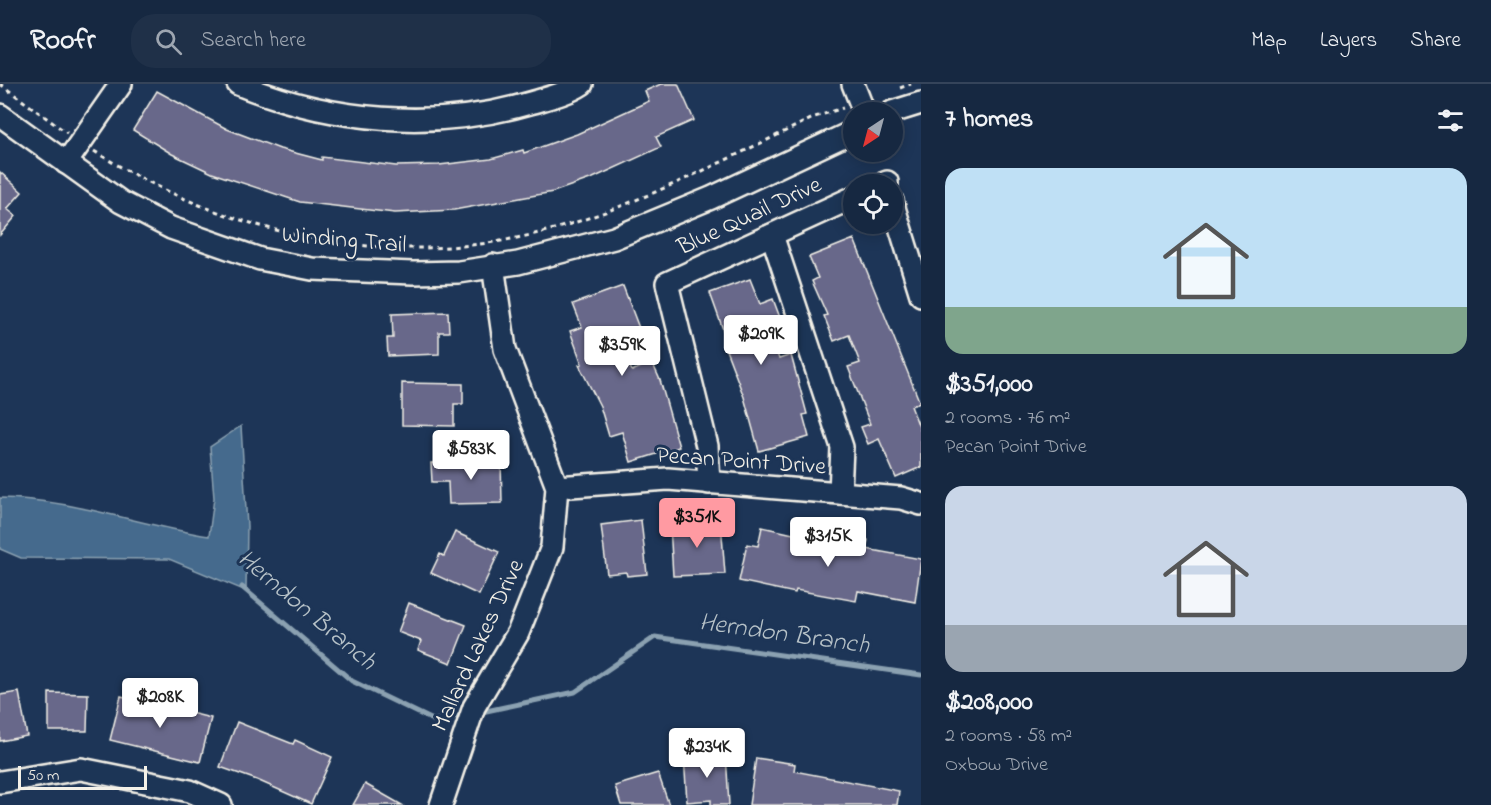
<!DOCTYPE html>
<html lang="en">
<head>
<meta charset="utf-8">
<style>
	:root { --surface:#162841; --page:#1f3048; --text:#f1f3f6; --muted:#9ea6b1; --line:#35445a; --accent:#ff9aa2 }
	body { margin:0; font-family:"Indie Flower",sans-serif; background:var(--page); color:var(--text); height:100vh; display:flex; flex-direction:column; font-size:22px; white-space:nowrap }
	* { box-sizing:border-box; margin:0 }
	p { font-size:20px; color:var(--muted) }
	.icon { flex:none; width:33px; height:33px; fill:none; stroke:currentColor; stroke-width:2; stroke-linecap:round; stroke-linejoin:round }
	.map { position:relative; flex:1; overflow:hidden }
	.panel { display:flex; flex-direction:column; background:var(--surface); width:570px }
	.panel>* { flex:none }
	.needle { width:39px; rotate:216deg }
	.tools { position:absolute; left:843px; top:18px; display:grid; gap:12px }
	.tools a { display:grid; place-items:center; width:60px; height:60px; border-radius:50%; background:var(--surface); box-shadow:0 3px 15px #0003,0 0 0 2px var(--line); font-size:30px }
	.scale { position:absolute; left:18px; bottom:15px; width:129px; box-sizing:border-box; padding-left:6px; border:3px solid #f4f1e8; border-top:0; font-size:16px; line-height:21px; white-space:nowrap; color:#f4f1e8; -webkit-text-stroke:4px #1d3557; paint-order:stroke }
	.price { position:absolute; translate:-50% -51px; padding:0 14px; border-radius:6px; background:#fff; color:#222; font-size:20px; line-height:39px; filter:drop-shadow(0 2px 3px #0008) }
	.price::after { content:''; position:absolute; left:50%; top:36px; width:18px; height:14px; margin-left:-9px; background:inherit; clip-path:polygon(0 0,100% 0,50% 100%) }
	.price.on { background:var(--accent); color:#111 }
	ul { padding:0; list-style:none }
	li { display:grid; align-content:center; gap:12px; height:318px; padding:0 24px }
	li span { display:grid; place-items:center; height:186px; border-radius:18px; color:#555 }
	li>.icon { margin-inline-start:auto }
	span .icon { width:108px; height:108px; fill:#fffc; stroke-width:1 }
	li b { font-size:26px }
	h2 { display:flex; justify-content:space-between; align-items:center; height:72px; padding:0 24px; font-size:26px }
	header { display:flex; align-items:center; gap:36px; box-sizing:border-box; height:84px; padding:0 30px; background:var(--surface); border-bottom:2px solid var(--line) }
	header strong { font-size:28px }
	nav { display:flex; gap:33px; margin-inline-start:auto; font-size:21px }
	.search { width:420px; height:54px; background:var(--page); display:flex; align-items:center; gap:15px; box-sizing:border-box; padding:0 21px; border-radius:24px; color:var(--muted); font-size:22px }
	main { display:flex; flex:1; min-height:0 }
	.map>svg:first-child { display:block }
	.water { fill:#456b8d; stroke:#8ba1b1; stroke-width:1.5 }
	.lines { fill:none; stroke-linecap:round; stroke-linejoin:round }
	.stream { stroke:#8ba1b1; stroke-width:5 }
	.building { fill:#68678a; stroke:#f4f1e8; stroke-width:1.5 }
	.minor-casing { stroke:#f4f1e8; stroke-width:26 }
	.path { stroke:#f4f1e8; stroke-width:3; stroke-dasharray:4.5 4.5; stroke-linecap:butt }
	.minor { stroke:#1d3557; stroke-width:21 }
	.labels { text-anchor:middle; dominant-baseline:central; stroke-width:6; stroke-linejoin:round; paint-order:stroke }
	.street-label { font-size:24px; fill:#f4f1e8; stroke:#1d3557 }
	.water-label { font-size:26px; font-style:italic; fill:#b7c2c8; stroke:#1d3557 }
</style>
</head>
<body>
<header>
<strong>Roofr</strong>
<div class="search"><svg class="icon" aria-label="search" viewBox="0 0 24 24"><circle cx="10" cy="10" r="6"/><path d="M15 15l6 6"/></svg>Search here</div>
<nav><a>Map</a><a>Layers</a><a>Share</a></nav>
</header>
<main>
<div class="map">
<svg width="921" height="721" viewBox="0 0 921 721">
	<rect width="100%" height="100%" fill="#1d3557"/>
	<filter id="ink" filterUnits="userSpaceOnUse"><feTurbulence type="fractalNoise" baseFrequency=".0167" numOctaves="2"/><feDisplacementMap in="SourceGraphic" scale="12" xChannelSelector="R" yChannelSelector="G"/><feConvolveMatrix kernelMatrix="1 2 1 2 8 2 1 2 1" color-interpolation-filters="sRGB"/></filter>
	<g filter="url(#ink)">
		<path class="water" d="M241 342 247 442 246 507 169 475 21 474 0 465V414C72 415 139 441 209 452L214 414 210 363Z"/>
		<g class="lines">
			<g class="stream">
				<polyline points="242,503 352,597 433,636 465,631"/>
				<polyline points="477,629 575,608 655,553 921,591"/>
			</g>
		</g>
		<g class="building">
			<polygon points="661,0 678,0 694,36 656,53 661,63 593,94 553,108 454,126 395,129 300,118 212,89 172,70 133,46 157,7 227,45 280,65 322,76 322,73 396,82 439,81 491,75 523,66 524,69 577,50 649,17 645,7"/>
			<polygon points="0,88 22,108 7,125 16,132 0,151"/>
			<polygon points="854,155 920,319 911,322 921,348 921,383 896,394 879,355 868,360 861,343 870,340 848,283 860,279 849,251 834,257 824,232 827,231 812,197 818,194 809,173"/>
			<polygon points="750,195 760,220 773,215 782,239 768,244 779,275 791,271 807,330 803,331 809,353 759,367 744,313 726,266 730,265 710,209"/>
			<polygon points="623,202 639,244 616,252 632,287 652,278 660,296 679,363 631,378 622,348 609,352 600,322 579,281 582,280 570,247 582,243 573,220"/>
			<polygon points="448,228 449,248 439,248 439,270 388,272 387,254 393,254 392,230"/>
			<polygon points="402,299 463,300 463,320 454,320 454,342 402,341"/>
			<polygon points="501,377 502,419 449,420 448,398 432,398 431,379"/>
			<polygon points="641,436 647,490 627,492 626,488 607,490 601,441"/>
			<polygon points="721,438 725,490 673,492 670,441"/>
			<polygon points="762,443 807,453 806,457 848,464 850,453 868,456 866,465 921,475 915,518 858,507 856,517 796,506 795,509 739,497 747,460 758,462"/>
			<polygon points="455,448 499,468 479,511 431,489 440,470 444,472"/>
			<polygon points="409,519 466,541 451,579 418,566 421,557 398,548"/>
			<polygon points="19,608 27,652 0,657 0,611"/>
			<polygon points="49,609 88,610 87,647 49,647"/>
			<polygon points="121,612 211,634 200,678 110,656"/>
			<polygon points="237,638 293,660 295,656 332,673 311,720 257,696 220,683"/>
			<polygon points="726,669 729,721 711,721 711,716 687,718 684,672"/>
			<polygon points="756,674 795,680 794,687 899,707 897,721 749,721"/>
			<polygon points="658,689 669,721 621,721 615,702"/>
			<polygon points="365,700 402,721 353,721"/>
		</g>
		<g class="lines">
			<defs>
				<g id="minor">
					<path d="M238 0C330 38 434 47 530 19 547 14 567 10 582 0"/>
					<polyline points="853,0 864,28"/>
					<polyline points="892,28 921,19"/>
					<polyline points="0,31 121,118 171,144 260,175 312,185 413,189 459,188 518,179 614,154 711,114 854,47"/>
					<polyline points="66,79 121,0"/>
					<polyline points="882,100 887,98 887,100"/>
					<polyline points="892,117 921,211"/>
					<polyline points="772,151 842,363 840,409"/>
					<polyline points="709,399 707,362 667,199 854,113"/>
					<polyline points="557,403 668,395 901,414 921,420"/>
					<polyline points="0,698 81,685 190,707 221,721"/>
					<polyline points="441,721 474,623 518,549 552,463 557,403 505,265 493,181"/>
				</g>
			</defs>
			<use href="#minor" class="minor-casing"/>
			<g class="path">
				<polyline points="0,0 67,49"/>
				<polyline points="900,4 911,0"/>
				<path d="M94 67C234 155 404 191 564 142 651 115 733 72 815 33L843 24"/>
			</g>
			<use href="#minor" class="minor"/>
		</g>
	</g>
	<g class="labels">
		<g class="street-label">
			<text transform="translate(750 133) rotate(-25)">Blue Quail Drive</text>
			<text transform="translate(344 157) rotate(5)">Winding Trail</text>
			<text transform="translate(741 378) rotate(4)">Pecan Point Drive</text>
			<text transform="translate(479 562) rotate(-65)">Mallard Lakes Drive</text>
		</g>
		<g class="water-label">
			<text transform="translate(306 527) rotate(40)">Herndon Branch</text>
			<text transform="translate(784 551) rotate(8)">Herndon Branch</text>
		</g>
	</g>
</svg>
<div class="tools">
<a><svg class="needle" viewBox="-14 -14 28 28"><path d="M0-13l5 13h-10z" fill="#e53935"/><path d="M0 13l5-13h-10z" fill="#9ea6b1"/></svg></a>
<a><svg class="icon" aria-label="locate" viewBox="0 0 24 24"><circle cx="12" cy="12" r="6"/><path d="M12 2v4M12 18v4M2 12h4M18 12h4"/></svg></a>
</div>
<div class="scale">50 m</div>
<b class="price" style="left:761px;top:282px">$209K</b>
<b class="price" style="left:622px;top:293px">$359K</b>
<b class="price" style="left:471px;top:397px">$583K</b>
<b class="price on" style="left:697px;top:465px">$351K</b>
<b class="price" style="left:828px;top:484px">$315K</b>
<b class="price" style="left:160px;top:645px">$208K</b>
<b class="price" style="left:707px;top:695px">$234K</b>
</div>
<section class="panel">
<h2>7 homes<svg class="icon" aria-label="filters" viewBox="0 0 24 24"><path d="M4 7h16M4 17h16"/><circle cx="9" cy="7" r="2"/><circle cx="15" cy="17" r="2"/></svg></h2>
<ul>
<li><span style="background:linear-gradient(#bfe0f5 75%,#7fa58c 0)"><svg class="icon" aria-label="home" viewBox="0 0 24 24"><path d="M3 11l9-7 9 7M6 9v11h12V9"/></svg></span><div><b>$351,000</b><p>2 rooms · 76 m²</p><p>Pecan Point Drive</p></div></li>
<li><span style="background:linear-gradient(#c9d6e8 75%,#9aa5b1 0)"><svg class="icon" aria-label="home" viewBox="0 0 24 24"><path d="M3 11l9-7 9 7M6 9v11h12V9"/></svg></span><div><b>$208,000</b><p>2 rooms · 58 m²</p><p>Oxbow Drive</p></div></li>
</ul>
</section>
</main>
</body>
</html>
